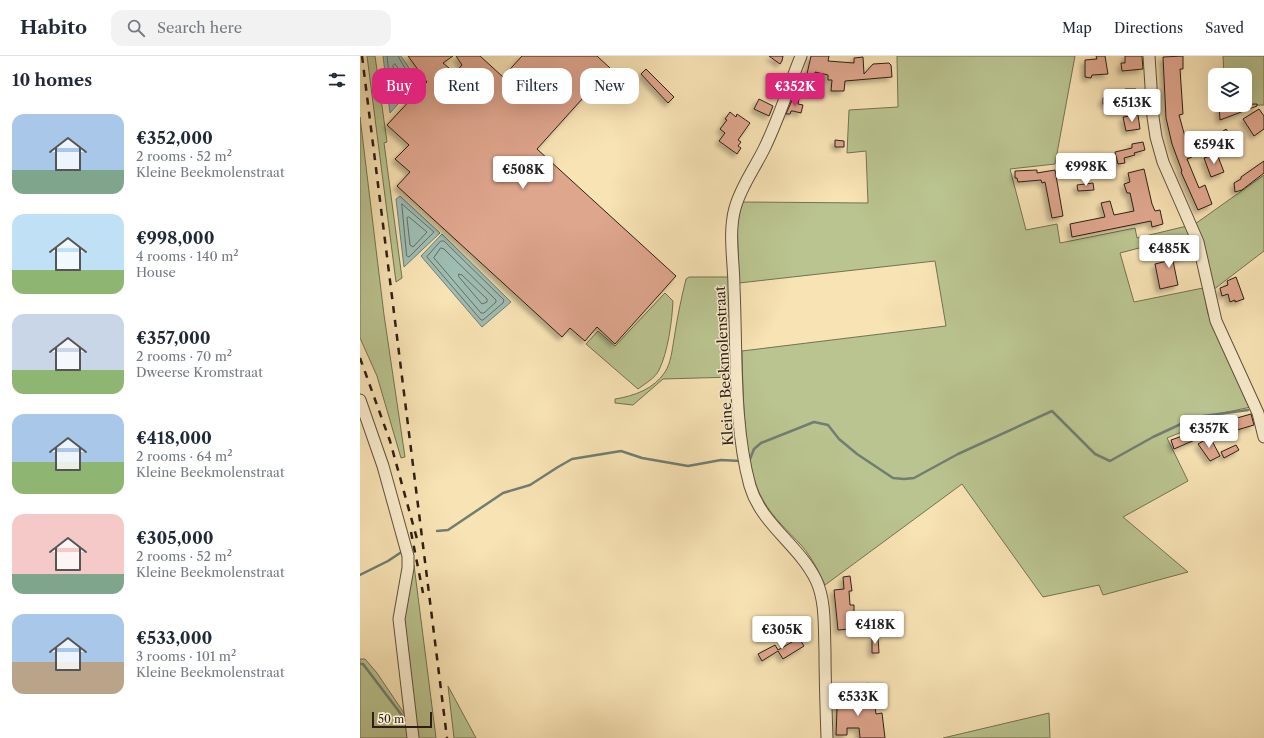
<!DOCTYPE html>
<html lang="en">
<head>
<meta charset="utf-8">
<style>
	:root { --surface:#fff; --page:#f2f2f3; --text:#1f2937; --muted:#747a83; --line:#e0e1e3; --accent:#db2777 }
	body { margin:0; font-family:"Libre Caslon Text",serif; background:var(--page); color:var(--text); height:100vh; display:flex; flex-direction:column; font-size:15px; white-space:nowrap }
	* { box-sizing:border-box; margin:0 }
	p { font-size:13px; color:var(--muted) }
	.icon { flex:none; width:22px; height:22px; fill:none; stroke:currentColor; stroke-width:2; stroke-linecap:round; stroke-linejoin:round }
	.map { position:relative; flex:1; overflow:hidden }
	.panel { display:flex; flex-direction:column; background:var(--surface); width:360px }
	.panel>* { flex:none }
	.banner { position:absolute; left:12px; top:12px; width:380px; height:36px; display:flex; gap:8px }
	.tools { position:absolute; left:848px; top:12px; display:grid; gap:8px }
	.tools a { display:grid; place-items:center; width:44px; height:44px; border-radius:8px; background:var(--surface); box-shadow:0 4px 16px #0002; font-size:20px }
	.scale { position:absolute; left:12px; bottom:10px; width:60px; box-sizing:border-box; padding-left:4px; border:2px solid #2d1f14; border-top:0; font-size:11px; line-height:14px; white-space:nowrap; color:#2d1f14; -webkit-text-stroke:3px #faedcf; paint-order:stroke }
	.price { position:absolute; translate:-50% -34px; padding:0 9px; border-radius:4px; background:#fff; color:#222; font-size:13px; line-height:26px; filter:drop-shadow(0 1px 2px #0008) }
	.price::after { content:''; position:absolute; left:50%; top:24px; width:12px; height:9px; margin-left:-6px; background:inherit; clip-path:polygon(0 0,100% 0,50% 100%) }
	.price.current { background:var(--accent); color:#fff }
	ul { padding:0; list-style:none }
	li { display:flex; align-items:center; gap:12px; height:100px; padding:0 12px }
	li span { display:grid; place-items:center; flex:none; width:112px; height:80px; border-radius:12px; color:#555 }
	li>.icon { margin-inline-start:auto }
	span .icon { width:48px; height:48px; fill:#fffc; stroke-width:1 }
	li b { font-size:17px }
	h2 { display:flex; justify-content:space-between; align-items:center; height:48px; padding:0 12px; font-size:17px }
	.chip { padding:0 14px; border-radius:12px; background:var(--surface); box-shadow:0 4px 16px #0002; font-size:14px; line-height:36px }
	.chip.current { background:var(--accent); color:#fff }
	header { display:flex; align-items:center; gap:24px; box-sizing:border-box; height:56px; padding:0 20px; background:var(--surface); border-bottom:1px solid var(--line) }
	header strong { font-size:19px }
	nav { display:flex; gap:22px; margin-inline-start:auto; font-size:14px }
	.search { width:280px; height:36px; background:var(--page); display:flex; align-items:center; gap:10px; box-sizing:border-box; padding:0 14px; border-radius:12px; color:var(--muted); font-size:15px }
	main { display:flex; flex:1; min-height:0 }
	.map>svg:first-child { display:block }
	.green { fill:#bac490; stroke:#747252 }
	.water { fill:#9fbdb3; stroke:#717e73 }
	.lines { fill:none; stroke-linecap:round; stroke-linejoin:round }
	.shore { stroke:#666e64; stroke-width:1 }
	.stream { stroke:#717e73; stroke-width:2.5 }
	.building { fill:#dfa68e; stroke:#2d1f14; filter:url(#shadow) }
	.minor-casing { stroke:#60503c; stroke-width:13 }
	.minor { stroke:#faedcf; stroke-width:11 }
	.rail { stroke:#2d1f14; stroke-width:2.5; stroke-dasharray:7 7; stroke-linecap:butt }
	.labels { text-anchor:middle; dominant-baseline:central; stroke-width:3; stroke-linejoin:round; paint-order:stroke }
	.street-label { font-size:14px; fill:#2d1f14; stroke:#faedcf }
</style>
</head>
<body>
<header>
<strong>Habito</strong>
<div class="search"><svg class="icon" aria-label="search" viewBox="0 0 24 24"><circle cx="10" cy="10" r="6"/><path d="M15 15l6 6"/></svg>Search here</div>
<nav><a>Map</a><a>Directions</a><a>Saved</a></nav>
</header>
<main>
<section class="panel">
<h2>10 homes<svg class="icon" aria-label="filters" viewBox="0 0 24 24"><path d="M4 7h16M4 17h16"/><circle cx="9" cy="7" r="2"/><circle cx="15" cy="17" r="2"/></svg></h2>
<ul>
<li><span style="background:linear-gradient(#a9c7e8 70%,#7fa58c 0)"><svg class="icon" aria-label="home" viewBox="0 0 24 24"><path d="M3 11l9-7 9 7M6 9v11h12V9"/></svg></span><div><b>€352,000</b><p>2 rooms · 52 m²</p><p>Kleine Beekmolenstraat</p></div></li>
<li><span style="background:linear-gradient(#bfe0f5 70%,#8fb573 0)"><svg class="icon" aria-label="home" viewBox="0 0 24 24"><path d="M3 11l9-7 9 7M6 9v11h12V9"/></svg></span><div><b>€998,000</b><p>4 rooms · 140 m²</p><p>House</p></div></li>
<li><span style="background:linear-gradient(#c9d6e8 70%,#8fb573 0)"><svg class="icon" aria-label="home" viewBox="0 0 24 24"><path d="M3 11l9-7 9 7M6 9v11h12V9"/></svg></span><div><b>€357,000</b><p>2 rooms · 70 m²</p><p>Dweerse Kromstraat</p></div></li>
<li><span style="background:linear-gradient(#a9c7e8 60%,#8fb573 0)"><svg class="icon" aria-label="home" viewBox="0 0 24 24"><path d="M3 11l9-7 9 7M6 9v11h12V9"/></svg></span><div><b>€418,000</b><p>2 rooms · 64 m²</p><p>Kleine Beekmolenstraat</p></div></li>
<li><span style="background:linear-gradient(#f6c9c9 75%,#7fa58c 0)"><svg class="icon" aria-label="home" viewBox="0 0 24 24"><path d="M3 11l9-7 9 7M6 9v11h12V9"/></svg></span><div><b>€305,000</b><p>2 rooms · 52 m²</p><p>Kleine Beekmolenstraat</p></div></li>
<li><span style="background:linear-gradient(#a9c7e8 60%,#b9a48a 0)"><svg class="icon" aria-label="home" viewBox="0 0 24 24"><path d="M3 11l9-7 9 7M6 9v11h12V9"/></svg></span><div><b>€533,000</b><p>3 rooms · 101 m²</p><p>Kleine Beekmolenstraat</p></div></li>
</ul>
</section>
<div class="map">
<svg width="904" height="682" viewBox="0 0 904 682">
	<defs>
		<filter id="shadow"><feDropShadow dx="-3.5" dy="3.5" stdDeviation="2" flood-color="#0004"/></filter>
	</defs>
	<rect width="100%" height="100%" fill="#f8e3b5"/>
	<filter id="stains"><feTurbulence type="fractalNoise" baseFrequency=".005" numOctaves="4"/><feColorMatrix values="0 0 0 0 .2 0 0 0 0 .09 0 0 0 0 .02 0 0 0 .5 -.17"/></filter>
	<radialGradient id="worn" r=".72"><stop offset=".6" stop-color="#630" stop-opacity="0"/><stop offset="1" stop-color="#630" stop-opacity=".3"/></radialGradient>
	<g class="green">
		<polygon points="7,0 15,0 27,86 24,87 42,222 36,226"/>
		<path d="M537 0H715L695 108 650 113 666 174 697 168 700 187 775 172 777 182 827 170 829 179 760 197 774 246 843 232 848 258 891 351 834 363V371L807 382 828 425 763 461 828 516 743 539 739 529 683 541 602 428 465 529C459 516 452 502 442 490 428 475 413 462 403 444 383 411 383 334 382 295L586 270 575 205 379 227 377 160 382 146 508 147 506 95 487 97 489 54 538 51Z"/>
		<polygon points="863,0 904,0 904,49 867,50 885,49 885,19 864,19"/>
		<polygon points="0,61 24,259 45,401 41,402 17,320 0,282"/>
		<polygon points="904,119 904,195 853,234 835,168"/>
		<path d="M329 221H368L371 223 374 321 303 323 273 349 255 347V343C274 340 294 333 305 316 311 307 312 294 314 283 317 263 321 243 326 223Z"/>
		<path d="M305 237 313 245C312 265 308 296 299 314 295 322 286 327 278 333L226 288 238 275 255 290Z"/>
		<polygon points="54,509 76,682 56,682 44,557"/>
		<polygon points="0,603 5,603 17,617 48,663 51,682 0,682"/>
		<polygon points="88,630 116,682 94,682"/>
		<polygon points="689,657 690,682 583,682"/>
	</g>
	<g class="water">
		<polygon points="23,0 41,0 58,25 30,57"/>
		<polygon points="40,140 80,177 44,211 36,143"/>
		<polygon points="82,178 151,246 122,271 61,200"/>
		<polygon points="508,627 511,629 512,643 493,646 491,631"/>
	</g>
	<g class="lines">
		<g class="shore">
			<polyline points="27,0 32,45 34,46 53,26 38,0"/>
			<polygon points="35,8 47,25 38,35 36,34 33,10"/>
			<polygon points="42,148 74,176 49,201 47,200"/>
			<polygon points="49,161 67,176 53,191 50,189 47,162"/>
			<polygon points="81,185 84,185 144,244 143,247 123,264 121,264 67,201"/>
			<polygon points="81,192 84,193 136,244 136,246 124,257 121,257 74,202"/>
			<polygon points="99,218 102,219 127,243 127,246 122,248 99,221"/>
		</g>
		<g class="stream">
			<polyline points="390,403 394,393 401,387 454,366 468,369 479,383 497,398 533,422 544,423 554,422 598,398 692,355 735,398 750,405 793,381 836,361 888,354"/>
			<polyline points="77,475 88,474 143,437 170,429 198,411 212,403 261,395 282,402 328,410 361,404 381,405"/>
			<polyline points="0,519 28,505 43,495"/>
			<polyline points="0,608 3,608 47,666"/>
		</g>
	</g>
	<g class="building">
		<polygon points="48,0 93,0 83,7 95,17 102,9 96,0 120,0 143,21 162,0 237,0 250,12 177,93 316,220 255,288 237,271 225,285 210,272 202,281 37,130 50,116 35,103 49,89 27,69 67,26"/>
		<polygon points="409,0 423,0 422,5 420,8"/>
		<polygon points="451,0 469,0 468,5 494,7 494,2 503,1 504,18 513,8 529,7 531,9 532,21 485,25 484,35 471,35 472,24 468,24 468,19 455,16 455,19 447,18"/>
		<polygon points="736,0 745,0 748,18 732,19 731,22 725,21 725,4 737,3"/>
		<polygon points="765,0 782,0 783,13 762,15 761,7 765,7"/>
		<polygon points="823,0 823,13 820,13 823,58 819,59 827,88 832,86 834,93 830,94 832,101 827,103 839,132 845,129 852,148 838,154 821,116 822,115 812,88 806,62 803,1"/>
		<polygon points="286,13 314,41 308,47 281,18"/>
		<polygon points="765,33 776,33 777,49 766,49"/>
		<polygon points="746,40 752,41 751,48 743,48 743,42 746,42"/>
		<polygon points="433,42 439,43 438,48 443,49 441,57 433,55 431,55 430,58 426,58"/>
		<polygon points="399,43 413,50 409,60 394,53"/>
		<polygon points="897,48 897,50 860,64 859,49"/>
		<polygon points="899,53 904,60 904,73 894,80 883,63"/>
		<polygon points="370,56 376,61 377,58 390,67 378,84 381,86 378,90 381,92 377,98 359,85 365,77 360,73 367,64 365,63"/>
		<polygon points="778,59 780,73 766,75 763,61"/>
		<polygon points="866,73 870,79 862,84 859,78"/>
		<polygon points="475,84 484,85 484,91 475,91"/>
		<polygon points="783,86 785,94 774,97 775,99 764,102 765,107 758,108 755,96 772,92 772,88"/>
		<polygon points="857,98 864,116 851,121 844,102"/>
		<polygon points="904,105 904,117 882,134 875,136 874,127 881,123 881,121"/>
		<polygon points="784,113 792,148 795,155 800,154 803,168 792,171 791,165 712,181 710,168 745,161 741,147 750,145 754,159 774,155 770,137 767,137 764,128 770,126 768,117"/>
		<polygon points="677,114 677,117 695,114 703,160 692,162 685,126 682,127 681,124 658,126 657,122 655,122 655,115"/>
		<polygon points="733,127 734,134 718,135 717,129"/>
		<polygon points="826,191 828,199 813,205 818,229 800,233 795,208 811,204 809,196"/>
		<polygon points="876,221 884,243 875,246 875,244 870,246 868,238 862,240 860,232 868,229 867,225"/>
		<polygon points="891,358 894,369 853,381 849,370"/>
		<polygon points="834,376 837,383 814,393 811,384"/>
		<polygon points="850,381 860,400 850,405 838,388"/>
		<polygon points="876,389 879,394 864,402 861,396"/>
		<polygon points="490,520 492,535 489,535 490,549 494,549 494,556 490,556 491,566 488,566 489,573 478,574 474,534 484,533 483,521"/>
		<polygon points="518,581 519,597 512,597 512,582"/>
		<polygon points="439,582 444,590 423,603 418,595 402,605 398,598 415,589 418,594"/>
		<polygon points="478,628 485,628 485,640 490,640 490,648 514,644 516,658 522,657 525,682 500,682 499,672 487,672 487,679 476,679"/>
	</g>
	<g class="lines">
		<defs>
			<g id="minor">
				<path d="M441 0C429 30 419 62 405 91 395 112 381 130 375 152 368 177 374 206 374 232 377 296 373 368 390 430 401 468 439 489 456 524 466 545 464 573 465 595 465 624 466 653 467 682"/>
				<polyline points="789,0 793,61 796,81 803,106 838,186 856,265 898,357 904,381"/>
				<polyline points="0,344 23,410 48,500 48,512 39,563 53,682"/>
			</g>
		</defs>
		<use href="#minor" class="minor-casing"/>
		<use href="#minor" class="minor"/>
		<g class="rail">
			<polyline points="2,0 87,682"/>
			<polyline points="0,302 30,385 57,483"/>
			<polyline points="51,476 63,537"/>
		</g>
	</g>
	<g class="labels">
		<g class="street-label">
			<text transform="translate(364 310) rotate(-93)">Kleine Beekmolenstraat</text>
		</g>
	</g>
	<rect width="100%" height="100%" filter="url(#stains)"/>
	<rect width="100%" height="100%" fill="url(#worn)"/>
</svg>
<div class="tools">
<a><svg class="icon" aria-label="layers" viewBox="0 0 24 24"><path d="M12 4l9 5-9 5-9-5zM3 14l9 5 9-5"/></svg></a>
</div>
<div class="scale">50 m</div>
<b class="price current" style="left:435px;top:51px">€352K</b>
<b class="price" style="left:772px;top:67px">€513K</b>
<b class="price" style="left:854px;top:109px">€594K</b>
<b class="price" style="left:726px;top:131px">€998K</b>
<b class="price" style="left:163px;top:134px">€508K</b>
<b class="price" style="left:809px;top:213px">€485K</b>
<b class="price" style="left:849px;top:393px">€357K</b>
<b class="price" style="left:515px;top:589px">€418K</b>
<b class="price" style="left:422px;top:594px">€305K</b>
<b class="price" style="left:498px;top:661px">€533K</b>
<div class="banner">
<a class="chip current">Buy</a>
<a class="chip">Rent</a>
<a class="chip">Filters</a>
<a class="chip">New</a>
</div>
</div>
</main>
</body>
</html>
